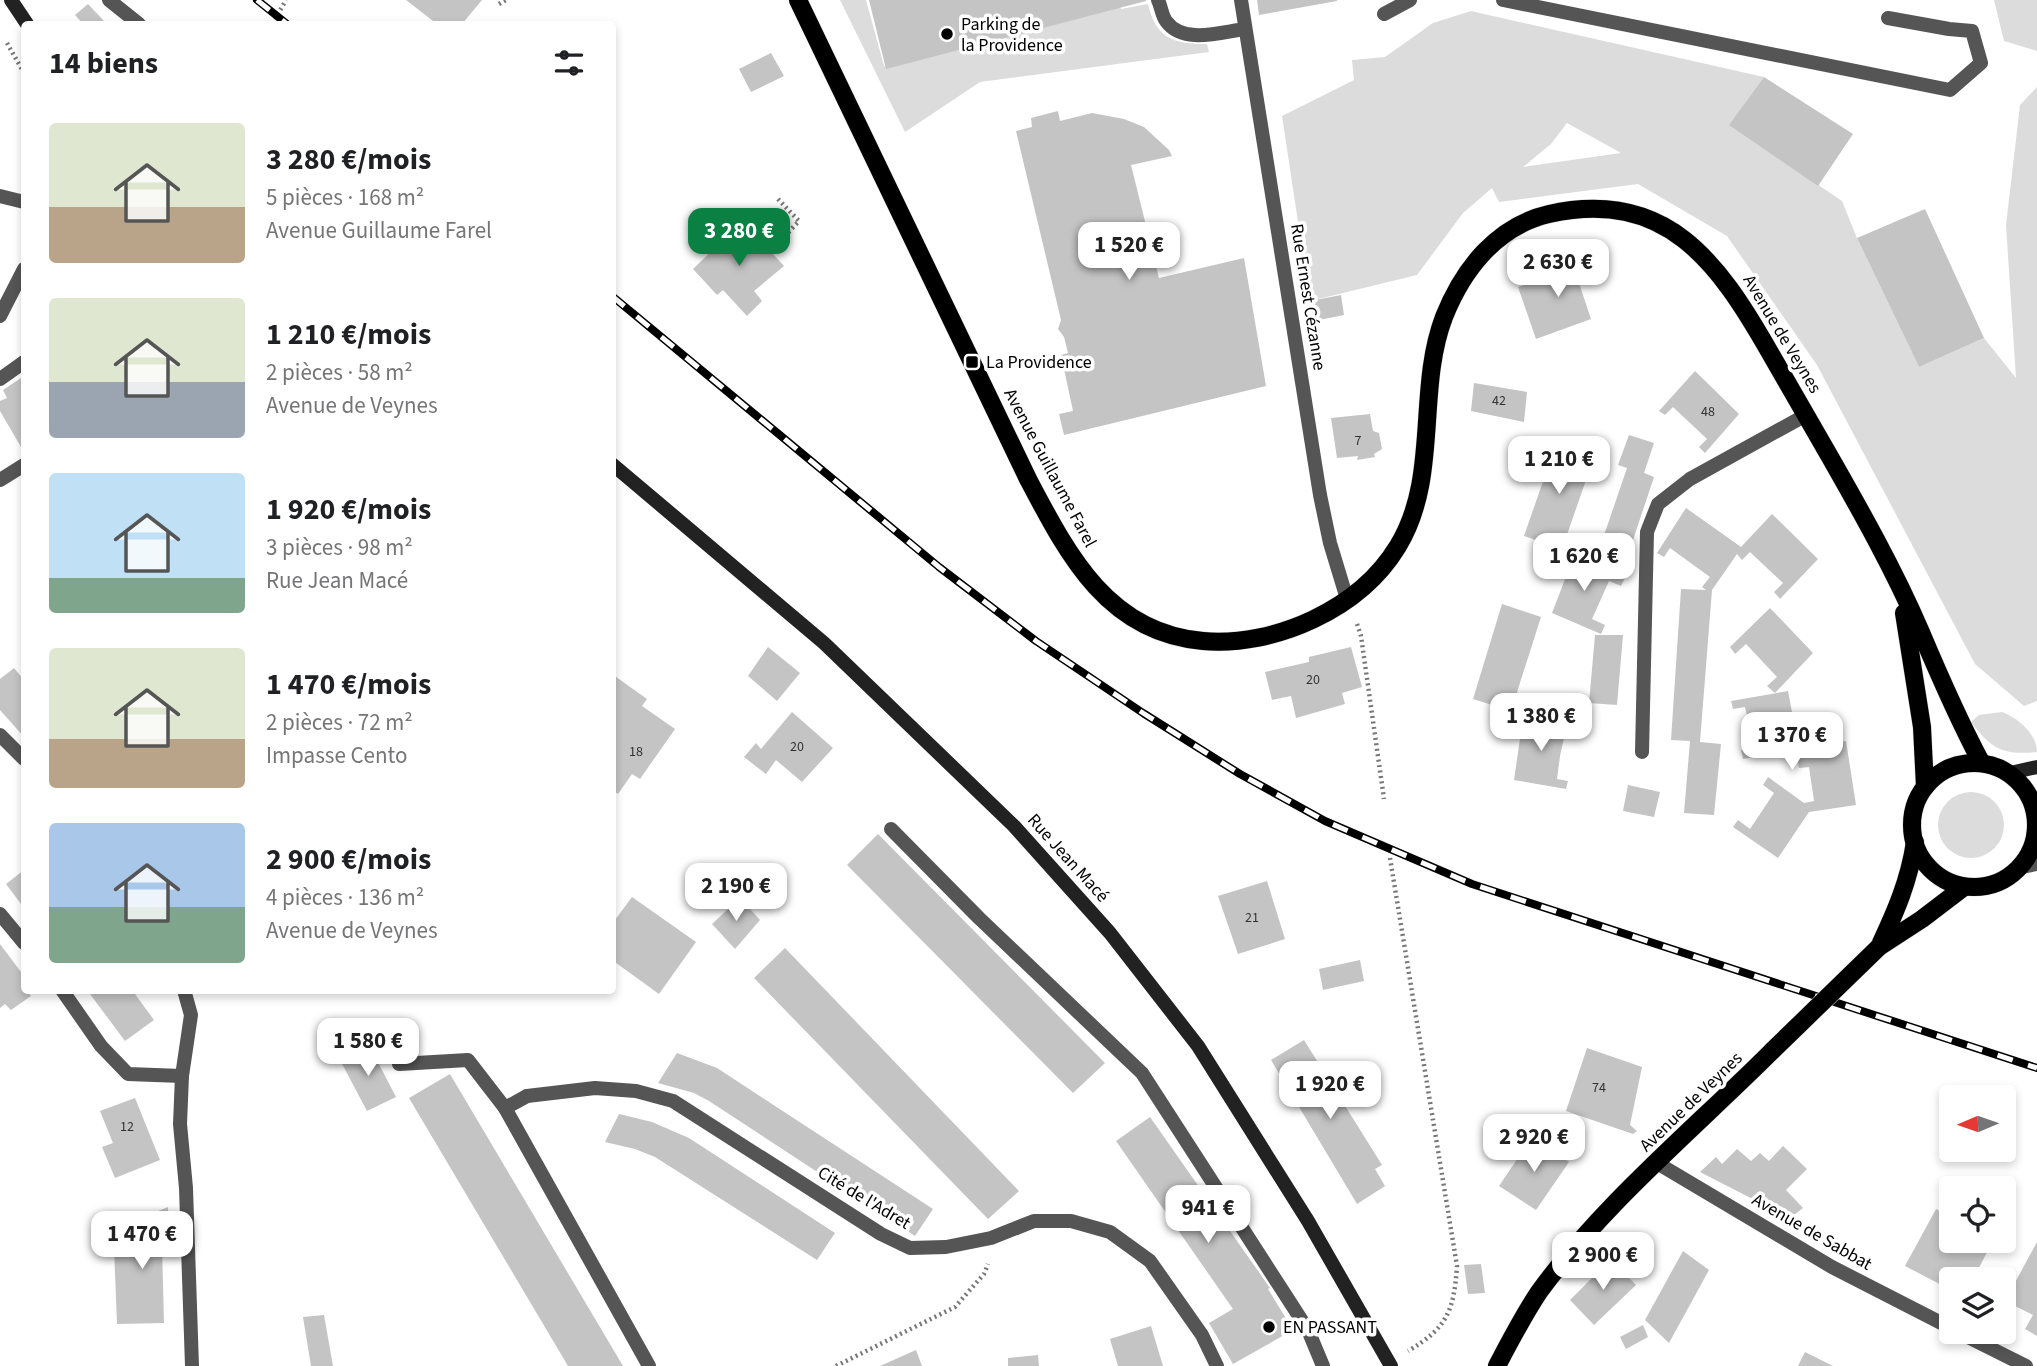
<!DOCTYPE html>
<html lang="fr">
<head>
<meta charset="utf-8">
<style>
	:root { --surface:#fff; --page:#f2f2f2; --text:#202124; --muted:#757577; --accent:#0b8043 }
	body { margin:0; font-family:"Source Sans 3",sans-serif; background:var(--page); color:var(--text); height:100vh; display:flex; flex-direction:column; font-size:26px; white-space:nowrap }
	* { box-sizing:border-box; margin:0 }
	p { font-size:23px; color:var(--muted) }
	.icon { flex:none; width:38px; height:38px; fill:none; stroke:currentColor; stroke-width:2; stroke-linecap:round; stroke-linejoin:round }
	.map { position:relative; flex:1; overflow:hidden }
	.panel { position:absolute; left:21px; top:21px; width:595px; height:973px; display:flex; flex-direction:column; background:var(--surface); border-radius:7px; box-shadow:0 4px 10px #0003 }
	.panel>* { flex:none }
	.needle { width:46px; rotate:268deg }
	.buttons { position:absolute; left:1939px; top:1085px; display:grid; gap:14px }
	.buttons a { display:grid; place-items:center; width:77px; height:77px; border-radius:7px; background:var(--surface); box-shadow:0 4px 10px #0003; font-size:35px }
	.price { position:absolute; translate:-50% -60px; padding:0 16px; border-radius:14px; background:#fff; color:#222; font-size:23px; line-height:46px; filter:drop-shadow(0 2px 4px #0008) }
	.price::after { content:''; position:absolute; left:50%; top:42px; width:21px; height:16px; margin-left:-10px; background:inherit; clip-path:polygon(0 0,100% 0,50% 100%) }
	.price.current { background:var(--accent); color:#fff }
	ul { padding:0; list-style:none }
	li { display:flex; align-items:center; gap:21px; height:175px; padding:0 28px }
	li span { display:grid; place-items:center; flex:none; width:196px; height:140px; border-radius:7px; color:#555 }
	li>.icon { margin-inline-start:auto }
	span .icon { width:84px; height:84px; fill:#fffc; stroke-width:1 }
	li b { font-size:30px }
	h2 { display:flex; justify-content:space-between; align-items:center; height:84px; padding:0 28px; font-size:30px }
	.map>svg:first-child { display:block }
	.green { fill:#dcdcdc; fill-rule:evenodd }
	.building { fill:#c4c4c4 }
	.lines { fill:none; stroke-linecap:round; stroke-linejoin:round }
	.primary-casing { stroke:#dbdbdb; stroke-width:19 }
	.path { stroke:#777; stroke-width:4.5; stroke-dasharray:2 3.5; stroke-linecap:butt }
	.lane { stroke:#555; stroke-width:14 }
	.street { stroke:#555; stroke-width:14 }
	.secondary { stroke:#222; stroke-width:14 }
	.primary { stroke:#000; stroke-width:18 }
	.rail-casing { stroke:#000; stroke-width:8 }
	.rail { stroke:#fff; stroke-width:5; stroke-dasharray:16; stroke-linecap:butt }
	.primary-bridge-casing { stroke:#dbdbdb; stroke-width:19; stroke-linecap:butt }
	.primary-bridge { stroke:#000; stroke-width:18 }
	.poi-dot { fill:#000; stroke:#fff; stroke-width:2.5 }
	.labels { text-anchor:middle; dominant-baseline:central; stroke-width:7; stroke-linejoin:round; paint-order:stroke }
	.number-label { font-size:14px; fill:#313131 }
	.poi-label { font-size:18px; fill:#000; stroke:#fff; text-anchor:start }
	.street-label { font-size:18px; fill:#000; stroke:#fff }
</style>
</head>
<body>
<div class="map">
<svg width="2037" height="1366" viewBox="0 0 2037 1366">
	<rect width="100%" height="100%" fill="#fff"/>
	<g class="green">
		<path d="M840 0H866L884 66 1119 3 1121 9 1148 4C1156 39 1174 44 1207 44L1209 52 980 82 905 132Z"/>
		<polygon points="1994,0 2037,0 2037,51 2004,41"/>
		<path d="M1471 11 1764 77 1730 125 1842 201 1857 238 1919 367 1984 338 2016 378 2006 225 2020 105 2037 87V701L2024 706 1975 664 1817 365 1727 236 1638 184 1499 202 1492 188 1463 213 1417 275 1310 301 1282 116 1354 80 1352 60 1385 57 1433 23ZM1567 123 1621 153 1523 167 1551 144Z"/>
		<path d="M2002 712C2018 718 2037 734 2037 752 2003 755 1992 750 1971 722L1979 715Z"/>
		<circle cx="1971" cy="825" r="33"/>
	</g>
	<g class="building">
		<polygon points="406,0 482,0 462,24 437,24"/>
		<polygon points="869,0 1146,0 1146,1 886,69"/>
		<polygon points="1257,0 1337,0 1337,1 1259,15"/>
		<polygon points="88,4 104,21 105,24 83,24 75,15"/>
		<polygon points="771,53 784,76 751,92 739,69"/>
		<polygon points="1764,77 1853,134 1818,186 1729,125"/>
		<polygon points="1058,111 1060,121 1092,113 1124,119 1144,127 1169,150 1172,156 1131,165 1159,278 1244,258 1266,386 1064,435 1059,414 1073,411 1061,355 1068,353 1064,337 1058,329 1061,320 1016,131 1032,127 1031,118"/>
		<polygon points="1925,209 1984,338 1919,367 1857,238"/>
		<polygon points="738,222 745,226 747,238 756,248 763,243 784,266 754,291 762,301 747,316 723,290 717,295 693,269 725,238 725,228 728,225"/>
		<polygon points="1588,253 1595,272 1577,277 1591,319 1536,339 1518,287 1573,268 1570,258"/>
		<polygon points="1341,295 1344,315 1314,321 1310,301"/>
		<polygon points="1695,371 1739,414 1705,453 1699,447 1707,439 1673,407 1665,415 1659,411"/>
		<polygon points="24,376 24,444 21,447 0,411 0,401 7,398 3,390"/>
		<polygon points="1474,383 1527,392 1524,422 1471,411"/>
		<polygon points="1370,414 1373,431 1379,433 1382,449 1374,454 1375,457 1357,460 1358,456 1337,458 1331,418"/>
		<polygon points="1629,435 1654,443 1644,473 1654,477 1628,555 1600,547 1627,468 1618,465"/>
		<polygon points="1556,444 1594,457 1562,549 1524,536"/>
		<polygon points="1686,508 1741,547 1772,514 1818,559 1780,599 1774,592 1783,583 1750,552 1742,560 1737,554 1712,590 1700,742 1721,744 1714,815 1684,813 1690,741 1671,740 1681,589 1706,590 1702,587 1710,577 1670,548 1664,557 1657,553"/>
		<polygon points="1574,556 1625,578 1621,586 1609,581 1592,619 1605,625 1601,634 1552,613"/>
		<polygon points="1502,604 1541,617 1511,711 1473,699"/>
		<polygon points="1770,608 1813,653 1775,693 1767,686 1777,677 1746,644 1735,654 1730,647"/>
		<polygon points="1595,635 1623,635 1617,705 1589,703"/>
		<polygon points="768,647 800,673 777,701 748,676"/>
		<polygon points="1351,647 1362,687 1342,693 1345,704 1296,718 1291,696 1272,700 1265,672 1309,662 1309,657"/>
		<polygon points="14,668 24,680 24,737 0,710 0,679"/>
		<polygon points="612,674 647,699 642,706 675,729 640,779 632,774 618,794 612,790"/>
		<polygon points="1788,691 1799,749 1846,741 1856,805 1809,812 1778,858 1733,827 1738,820 1750,829 1774,793 1763,785 1768,777 1804,803 1814,801 1809,767 1799,768 1796,749 1743,759 1741,750 1754,747 1745,707 1733,709 1731,701"/>
		<polygon points="792,712 833,748 802,782 776,760 766,774 744,757 756,743 761,749"/>
		<polygon points="1523,718 1576,726 1574,735 1565,733 1560,756 1557,779 1568,781 1566,789 1514,780"/>
		<polygon points="1628,785 1660,792 1654,817 1623,811"/>
		<polygon points="878,834 1105,1063 1073,1093 847,865"/>
		<polygon points="24,870 24,908 6,884"/>
		<polygon points="1267,881 1285,939 1238,954 1218,896"/>
		<polygon points="632,897 696,942 659,994 612,960 612,924"/>
		<polygon points="740,898 760,920 735,949 712,924"/>
		<polygon points="0,944 24,976 24,980 21,983 31,996 11,1010 5,1004 0,1008"/>
		<polygon points="785,948 1019,1191 988,1219 754,978"/>
		<polygon points="1360,960 1364,981 1323,990 1319,969"/>
		<polygon points="87,990 132,990 154,1020 125,1041"/>
		<polygon points="1304,1040 1382,1165 1375,1169 1385,1186 1357,1204 1271,1060"/>
		<polygon points="369,1045 396,1097 367,1111 340,1060"/>
		<polygon points="1587,1048 1642,1067 1630,1125 1637,1131 1633,1134 1566,1111"/>
		<polygon points="677,1053 717,1068 933,1209 915,1236 709,1101 694,1093 658,1083"/>
		<polygon points="450,1074 623,1366 568,1366 409,1098"/>
		<polygon points="135,1098 160,1160 115,1178 102,1147 113,1143 100,1111"/>
		<polygon points="619,1114 652,1122 689,1138 835,1233 817,1260 655,1157 635,1149 605,1142"/>
		<polygon points="1150,1117 1270,1288 1268,1289 1293,1330 1233,1364 1209,1323 1233,1309 1116,1141"/>
		<polygon points="1532,1137 1569,1162 1536,1210 1499,1186"/>
		<polygon points="1783,1146 1807,1169 1786,1190 1803,1208 1790,1218 1700,1172 1716,1157 1722,1164 1737,1149 1751,1161 1760,1153 1769,1161"/>
		<polygon points="168,1207 169,1246 162,1246 164,1323 117,1324 114,1248 131,1247 131,1222"/>
		<polygon points="1936,1209 1951,1216 1951,1241 1993,1241 1973,1279 1951,1279 1951,1290 1905,1266"/>
		<polygon points="2037,1242 2037,1336 2025,1329 2033,1315 2005,1301"/>
		<polygon points="1683,1251 1709,1270 1669,1343 1645,1320"/>
		<polygon points="1611,1259 1636,1285 1594,1325 1570,1300"/>
		<polygon points="1481,1264 1485,1293 1468,1294 1464,1265"/>
		<polygon points="324,1315 333,1366 311,1366 303,1317"/>
		<polygon points="1643,1325 1648,1337 1626,1349 1620,1337"/>
		<polygon points="1151,1326 1163,1366 1118,1366 1110,1339"/>
		<polygon points="916,1350 922,1366 880,1366"/>
		<polygon points="1805,1352 1833,1366 1798,1366"/>
		<polygon points="1038,1355 1039,1366 1008,1366 1008,1358"/>
	</g>
	<g class="lines">
		<defs>
			<g id="primary">
				<path d="M798 0 1028 479C1068 555 1108 633 1203 641 1275 647 1360 609 1398 546 1440 477 1416 390 1444 317 1463 269 1497 226 1549 214 1666 188 1718 262 1769 351 1790 387 1810 422 1830 457 1862 513 1894 570 1920 630 1939 675 1958 719 1981 762"/>
				<polyline points="1904,613 1922,727 1925,787"/>
				<circle cx="1974" cy="825" r="62"/>
				<path d="M1879 947C1896 911 1909 881 1915 842"/>
				<polyline points="1879,947 1922,919 1964,887"/>
				<path d="M1497 1366C1510 1341 1523 1316 1539 1292 1603 1204 1695 1128 1772 1051"/>
			</g>
		</defs>
		<use href="#primary" class="primary-casing"/>
		<g class="path">
			<polyline points="499,4 506,0"/>
			<polyline points="272,24 286,0"/>
			<polyline points="7,43 24,73"/>
			<polyline points="778,199 799,221 782,239"/>
			<polyline points="1357,624 1361,636 1384,799"/>
			<path d="M1390 858 1457 1266C1454 1311 1447 1328 1408 1351"/>
			<polyline points="836,1366 955,1307 984,1274 988,1264"/>
		</g>
		<g class="lane">
			<path d="M1158 0C1161 6 1162 16 1166 21 1183 45 1221 32 1245 29"/>
			<polyline points="1503,0 1950,90 1981,63 1972,31 1949,29 1888,18"/>
			<polyline points="1384,14 1410,0"/>
			<polyline points="0,196 24,202"/>
			<polyline points="891,829 979,918 1142,1073 1308,1330 1323,1366"/>
			<polyline points="399,1064 468,1060 505,1108"/>
			<polyline points="527,1096 505,1108 649,1366"/>
		</g>
		<g class="street">
			<polyline points="109,0 139,24"/>
			<polyline points="1241,0 1320,495 1330,543 1347,599"/>
			<polyline points="0,316 24,269"/>
			<polyline points="0,379 24,362"/>
			<polyline points="0,480 24,465"/>
			<polyline points="0,735 24,759"/>
			<polyline points="1642,752 1647,532 1658,504 1690,479 1806,415"/>
			<polyline points="2021,867 2037,864"/>
			<polyline points="0,914 24,943"/>
			<polyline points="62,990 101,1046 128,1074 182,1076"/>
			<polyline points="184,990 191,1015 182,1076 180,1124 186,1188 192,1366"/>
			<polyline points="527,1096 595,1088 636,1091 673,1101 881,1234 910,1248 946,1247 991,1238 1034,1221 1071,1221 1110,1232 1150,1261 1202,1335 1217,1366"/>
			<polyline points="1657,1163 1832,1267 1951,1328"/>
			<polyline points="1958,1332 2026,1366"/>
		</g>
		<g class="secondary">
			<polyline points="11,0 27,24"/>
			<polyline points="612,464 824,643 1014,826 1110,933 1198,1046 1308,1221 1391,1366"/>
			<polyline points="2010,773 2037,767"/>
		</g>
		<use href="#primary" class="primary"/>
		<defs>
			<g id="rail">
				<polyline points="257,0 287,24"/>
				<polyline points="612,296 939,567 1036,641 1143,713 1240,774 1325,821 1472,884 2037,1068"/>
			</g>
		</defs>
		<use href="#rail" class="rail-casing"/>
		<use href="#rail" class="rail"/>
		<defs>
			<polyline id="primary-bridge" points="1772,1051 1879,947"/>
		</defs>
		<use href="#primary-bridge" class="primary-bridge-casing"/>
		<use href="#primary-bridge" class="primary-bridge"/>
	</g>
	<g class="poi-dot">
		<circle cx="947" cy="34" r="7"/>
		<rect x="965" y="355" width="14" height="14" rx="3.5"/>
		<circle cx="1269" cy="1327" r="7"/>
	</g>
	<g class="labels">
		<g class="number-label">
			<text x="1499" y="401">42</text>
			<text x="1708" y="412">48</text>
			<text x="1358" y="441">7</text>
			<text x="1313" y="680">20</text>
			<text x="797" y="747">20</text>
			<text x="636" y="752">18</text>
			<text x="1252" y="918">21</text>
			<text x="1599" y="1088">74</text>
			<text x="127" y="1127">12</text>
		</g>
		<g class="poi-label">
			<text x="961" y="24">Parking de<tspan x="961" dy="21">la Providence</tspan></text>
			<text x="986" y="362">La Providence</text>
			<text x="1283" y="1327">EN PASSANT</text>
		</g>
		<g class="street-label">
			<text transform="translate(1308 297) rotate(81)">Rue Ernest Cézanne</text>
			<text transform="translate(1782 334) rotate(59)">Avenue de Veynes</text>
			<text transform="translate(1050 468) rotate(62)">Avenue Guillaume Farel</text>
			<text transform="translate(1068 858) rotate(48)">Rue Jean Macé</text>
			<text transform="translate(1691 1102) rotate(-44)">Avenue de Veynes</text>
			<text transform="translate(864 1198) rotate(31)">Cité de l'Adret</text>
			<text transform="translate(1812 1232) rotate(30)">Avenue de Sabbat</text>
		</g>
	</g>
</svg>
<div class="buttons">
<a><svg class="needle" viewBox="-14 -14 28 28"><path d="M0-13l5 13h-10z" fill="#e53935"/><path d="M0 13l5-13h-10z" fill="#757577"/></svg></a>
<a><svg class="icon" aria-label="locate" viewBox="0 0 24 24"><circle cx="12" cy="12" r="6"/><path d="M12 2v4M12 18v4M2 12h4M18 12h4"/></svg></a>
<a><svg class="icon" aria-label="layers" viewBox="0 0 24 24"><path d="M12 4l9 5-9 5-9-5zM3 14l9 5 9-5"/></svg></a>
</div>
<b class="price current" style="left:739px;top:268px">3 280 €</b>
<b class="price" style="left:1129px;top:282px">1 520 €</b>
<b class="price" style="left:1558px;top:299px">2 630 €</b>
<b class="price" style="left:1559px;top:496px">1 210 €</b>
<b class="price" style="left:1584px;top:593px">1 620 €</b>
<b class="price" style="left:1541px;top:753px">1 380 €</b>
<b class="price" style="left:1792px;top:772px">1 370 €</b>
<b class="price" style="left:736px;top:923px">2 190 €</b>
<b class="price" style="left:368px;top:1078px">1 580 €</b>
<b class="price" style="left:1330px;top:1121px">1 920 €</b>
<b class="price" style="left:1534px;top:1174px">2 920 €</b>
<b class="price" style="left:1208px;top:1245px">941 €</b>
<b class="price" style="left:142px;top:1271px">1 470 €</b>
<b class="price" style="left:1603px;top:1292px">2 900 €</b>
<section class="panel">
<h2>14 biens<svg class="icon" aria-label="filters" viewBox="0 0 24 24"><path d="M4 7h16M4 17h16"/><circle cx="9" cy="7" r="2"/><circle cx="15" cy="17" r="2"/></svg></h2>
<ul>
<li><span style="background:linear-gradient(#dfe7d0 60%,#b9a48a 0)"><svg class="icon" aria-label="home" viewBox="0 0 24 24"><path d="M3 11l9-7 9 7M6 9v11h12V9"/></svg></span><div><b>3 280 €/mois</b><p>5 pièces · 168 m²</p><p>Avenue Guillaume Farel</p></div></li>
<li><span style="background:linear-gradient(#dfe7d0 60%,#9aa5b1 0)"><svg class="icon" aria-label="home" viewBox="0 0 24 24"><path d="M3 11l9-7 9 7M6 9v11h12V9"/></svg></span><div><b>1 210 €/mois</b><p>2 pièces · 58 m²</p><p>Avenue de Veynes</p></div></li>
<li><span style="background:linear-gradient(#bfe0f5 75%,#7fa58c 0)"><svg class="icon" aria-label="home" viewBox="0 0 24 24"><path d="M3 11l9-7 9 7M6 9v11h12V9"/></svg></span><div><b>1 920 €/mois</b><p>3 pièces · 98 m²</p><p>Rue Jean Macé</p></div></li>
<li><span style="background:linear-gradient(#dfe7d0 65%,#b9a48a 0)"><svg class="icon" aria-label="home" viewBox="0 0 24 24"><path d="M3 11l9-7 9 7M6 9v11h12V9"/></svg></span><div><b>1 470 €/mois</b><p>2 pièces · 72 m²</p><p>Impasse Cento</p></div></li>
<li><span style="background:linear-gradient(#a9c7e8 60%,#7fa58c 0)"><svg class="icon" aria-label="home" viewBox="0 0 24 24"><path d="M3 11l9-7 9 7M6 9v11h12V9"/></svg></span><div><b>2 900 €/mois</b><p>4 pièces · 136 m²</p><p>Avenue de Veynes</p></div></li>
</ul>
</section>
</div>
</body>
</html>
